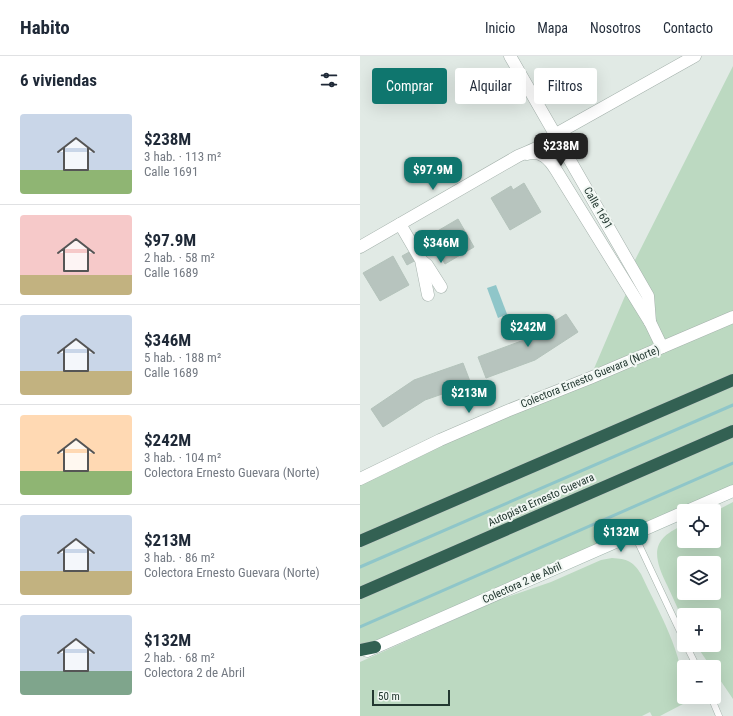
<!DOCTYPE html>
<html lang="es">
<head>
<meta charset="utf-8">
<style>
	:root { --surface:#fff; --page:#f2f2f3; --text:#1f2937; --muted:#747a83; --line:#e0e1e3; --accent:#0f766e }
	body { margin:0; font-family:"Roboto Condensed",sans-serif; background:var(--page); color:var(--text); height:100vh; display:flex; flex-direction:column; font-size:15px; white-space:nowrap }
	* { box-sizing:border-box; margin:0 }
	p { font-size:13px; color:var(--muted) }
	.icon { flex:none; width:22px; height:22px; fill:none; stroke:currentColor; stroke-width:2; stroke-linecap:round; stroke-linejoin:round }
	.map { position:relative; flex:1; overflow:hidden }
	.details { display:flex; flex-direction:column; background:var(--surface); width:360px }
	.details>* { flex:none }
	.banner { position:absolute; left:12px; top:12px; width:301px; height:36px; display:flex; gap:8px }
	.fabs { position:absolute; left:317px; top:448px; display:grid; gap:8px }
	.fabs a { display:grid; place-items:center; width:44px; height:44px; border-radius:4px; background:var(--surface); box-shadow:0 4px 16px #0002; font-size:20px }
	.scale { position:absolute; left:12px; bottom:10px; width:78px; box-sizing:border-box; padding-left:4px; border:2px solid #233831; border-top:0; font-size:11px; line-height:14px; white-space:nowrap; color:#233831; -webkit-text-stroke:3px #f1f7f3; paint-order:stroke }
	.price { position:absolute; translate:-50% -34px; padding:0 9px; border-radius:8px; background:var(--accent); color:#fff; font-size:13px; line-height:26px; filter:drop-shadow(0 1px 2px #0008) }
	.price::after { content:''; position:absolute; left:50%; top:24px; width:12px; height:9px; margin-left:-6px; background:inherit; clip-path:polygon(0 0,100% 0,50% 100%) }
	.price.selected { background:#222; color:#fff }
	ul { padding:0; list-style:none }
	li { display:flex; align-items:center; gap:12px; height:100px; padding:0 20px }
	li+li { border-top:1px solid var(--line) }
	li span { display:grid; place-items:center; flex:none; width:112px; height:80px; border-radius:4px; color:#555 }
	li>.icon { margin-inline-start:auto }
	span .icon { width:48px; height:48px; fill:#fffc; stroke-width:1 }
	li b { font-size:17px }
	h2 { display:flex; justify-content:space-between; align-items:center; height:48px; padding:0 20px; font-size:17px }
	.tag { padding:0 14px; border-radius:4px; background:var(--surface); box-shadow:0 4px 16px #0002; font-size:14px; line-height:36px }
	.tag.selected { background:var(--accent); color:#fff }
	header { display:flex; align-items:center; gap:24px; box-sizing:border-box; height:56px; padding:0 20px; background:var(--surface); border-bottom:1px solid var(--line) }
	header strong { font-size:19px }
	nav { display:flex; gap:22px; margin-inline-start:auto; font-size:14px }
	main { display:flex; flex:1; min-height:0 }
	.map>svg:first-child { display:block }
	.green { fill:#bcd9c1; fill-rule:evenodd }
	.water { fill:#8fc6c9 }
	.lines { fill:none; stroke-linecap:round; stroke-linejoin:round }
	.stream { stroke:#8fc6c9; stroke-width:3 }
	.building { fill:#b7c4be; stroke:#b4c3bb }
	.lane-casing { stroke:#a4b1ab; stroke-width:7 }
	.street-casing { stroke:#a4b1ab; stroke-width:13 }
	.secondary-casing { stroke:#a1b4ac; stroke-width:13 }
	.highway-casing { stroke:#c1c7c5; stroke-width:13 }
	.lane { stroke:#fff; stroke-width:6 }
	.street { stroke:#fff; stroke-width:12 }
	.secondary { stroke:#fff; stroke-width:12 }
	.highway { stroke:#336153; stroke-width:12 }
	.labels { text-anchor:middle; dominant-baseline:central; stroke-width:4; stroke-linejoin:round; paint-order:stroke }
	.street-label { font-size:11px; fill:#233831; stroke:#f1f7f3 }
</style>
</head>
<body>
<header>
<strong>Habito</strong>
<nav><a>Inicio</a><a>Mapa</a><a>Nosotros</a><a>Contacto</a></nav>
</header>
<main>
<section class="details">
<h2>6 viviendas<svg class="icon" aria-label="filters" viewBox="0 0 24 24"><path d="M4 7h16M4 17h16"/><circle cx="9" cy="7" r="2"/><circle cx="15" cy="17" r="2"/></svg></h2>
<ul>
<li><span style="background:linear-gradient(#c9d6e8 70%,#8fb573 0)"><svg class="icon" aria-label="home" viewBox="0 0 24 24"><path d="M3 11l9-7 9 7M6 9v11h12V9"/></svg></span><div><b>$238M</b><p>3 hab. · 113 m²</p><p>Calle 1691</p></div></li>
<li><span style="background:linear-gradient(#f6c9c9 75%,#c2b280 0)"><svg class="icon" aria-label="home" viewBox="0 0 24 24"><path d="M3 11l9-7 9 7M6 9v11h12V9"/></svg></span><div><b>$97.9M</b><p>2 hab. · 58 m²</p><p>Calle 1689</p></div></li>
<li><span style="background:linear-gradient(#c9d6e8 70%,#c2b280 0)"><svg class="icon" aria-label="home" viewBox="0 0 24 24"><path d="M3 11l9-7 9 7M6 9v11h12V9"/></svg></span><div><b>$346M</b><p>5 hab. · 188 m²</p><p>Calle 1689</p></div></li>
<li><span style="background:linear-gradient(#ffd9b3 70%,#8fb573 0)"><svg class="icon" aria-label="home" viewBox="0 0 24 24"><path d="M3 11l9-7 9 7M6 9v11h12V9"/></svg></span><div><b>$242M</b><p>3 hab. · 104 m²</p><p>Colectora Ernesto Guevara (Norte)</p></div></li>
<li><span style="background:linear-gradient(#c9d6e8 70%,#c2b280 0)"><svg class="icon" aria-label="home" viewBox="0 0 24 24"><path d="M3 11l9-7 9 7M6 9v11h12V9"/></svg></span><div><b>$213M</b><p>3 hab. · 86 m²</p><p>Colectora Ernesto Guevara (Norte)</p></div></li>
<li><span style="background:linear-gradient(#c9d6e8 70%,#7fa58c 0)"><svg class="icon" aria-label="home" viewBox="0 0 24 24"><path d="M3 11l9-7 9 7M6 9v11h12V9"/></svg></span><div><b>$132M</b><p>2 hab. · 68 m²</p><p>Colectora 2 de Abril</p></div></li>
</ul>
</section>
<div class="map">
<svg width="373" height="660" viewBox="0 0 373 660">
	<rect width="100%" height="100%" fill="#e1eae5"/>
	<g class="green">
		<polygon points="373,10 373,435 0,598 0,423 230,322 268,233 272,210"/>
		<path d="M373 446V643L354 615V611H351L336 589H354V559H324V566C318 554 313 541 307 529 293 500 290 483 324 469V485H354V456ZM324 507H354V537H324Z"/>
		<path d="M252 502C267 503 273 505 281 518 299 557 324 597 324 641H327L324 642 323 648 300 660H292L290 656 282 660H0V606L136 545 191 526 241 504Z"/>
	</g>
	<polygon class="water" points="136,229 147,258 138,262 127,232"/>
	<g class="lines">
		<g class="stream">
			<polyline points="0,511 373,349"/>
			<polyline points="0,571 373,407"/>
		</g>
	</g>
	<g class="building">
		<polygon points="164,127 181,156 150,174 131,142 151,130 153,134"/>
		<polygon points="98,163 114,191 85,208 69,180"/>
		<polygon points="62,189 67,198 47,209 42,200"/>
		<polygon points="33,200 49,229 20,245 3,217"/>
		<polygon points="206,258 218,276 175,304 126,322 118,301 164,284"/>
		<polygon points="103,307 111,328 65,344 23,371 11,353 54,324"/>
	</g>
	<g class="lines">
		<defs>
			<g id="lane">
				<polyline points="274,478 324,584"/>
				<polyline points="326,589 337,611"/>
				<polyline points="351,641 359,660"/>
			</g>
			<g id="street">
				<polyline points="150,0 288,240 290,266"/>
				<path d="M167 98C181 94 189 103 196 114L290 266 302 291"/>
				<polyline points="40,168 61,204 68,239"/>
				<path d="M0 191 158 100C171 94 186 90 196 78L335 0"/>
				<polyline points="62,205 67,209 81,231"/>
				<polyline points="0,423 80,384 147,355 230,322 373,261"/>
			</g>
			<g id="secondary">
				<polyline points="327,455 373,435"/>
				<polyline points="7,595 324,456"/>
			</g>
			<g id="highway">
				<polyline points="0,485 373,324"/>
				<polyline points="0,537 373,375"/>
				<polyline points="0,594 15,591"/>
			</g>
		</defs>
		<use href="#lane" class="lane-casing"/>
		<use href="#street" class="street-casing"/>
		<use href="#secondary" class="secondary-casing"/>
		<use href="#highway" class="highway-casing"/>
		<use href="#lane" class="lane"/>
		<use href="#street" class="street"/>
		<use href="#secondary" class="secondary"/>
		<use href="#highway" class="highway"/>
	</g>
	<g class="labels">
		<g class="street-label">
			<text transform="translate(238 152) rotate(60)">Calle 1691</text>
			<text transform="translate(230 321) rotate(-22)">Colectora Ernesto Guevara (Norte)</text>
			<text transform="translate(181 444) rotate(-24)">Autopista Ernesto Guevara</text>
			<text transform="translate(162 527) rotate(-24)">Colectora 2 de Abril</text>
		</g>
	</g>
</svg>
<div class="fabs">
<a><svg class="icon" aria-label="locate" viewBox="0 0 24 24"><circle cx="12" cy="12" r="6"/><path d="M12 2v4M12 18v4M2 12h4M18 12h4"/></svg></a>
<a><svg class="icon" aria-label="layers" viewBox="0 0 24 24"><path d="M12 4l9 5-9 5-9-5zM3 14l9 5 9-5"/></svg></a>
<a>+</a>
<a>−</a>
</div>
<div class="scale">50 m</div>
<b class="price selected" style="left:201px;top:111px">$238M</b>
<b class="price" style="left:73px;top:135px">$97.9M</b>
<b class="price" style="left:81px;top:208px">$346M</b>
<b class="price" style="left:168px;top:292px">$242M</b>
<b class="price" style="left:109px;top:358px">$213M</b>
<b class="price" style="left:261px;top:497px">$132M</b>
<div class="banner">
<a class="tag selected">Comprar</a>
<a class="tag">Alquilar</a>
<a class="tag">Filtros</a>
</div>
</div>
</main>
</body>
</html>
